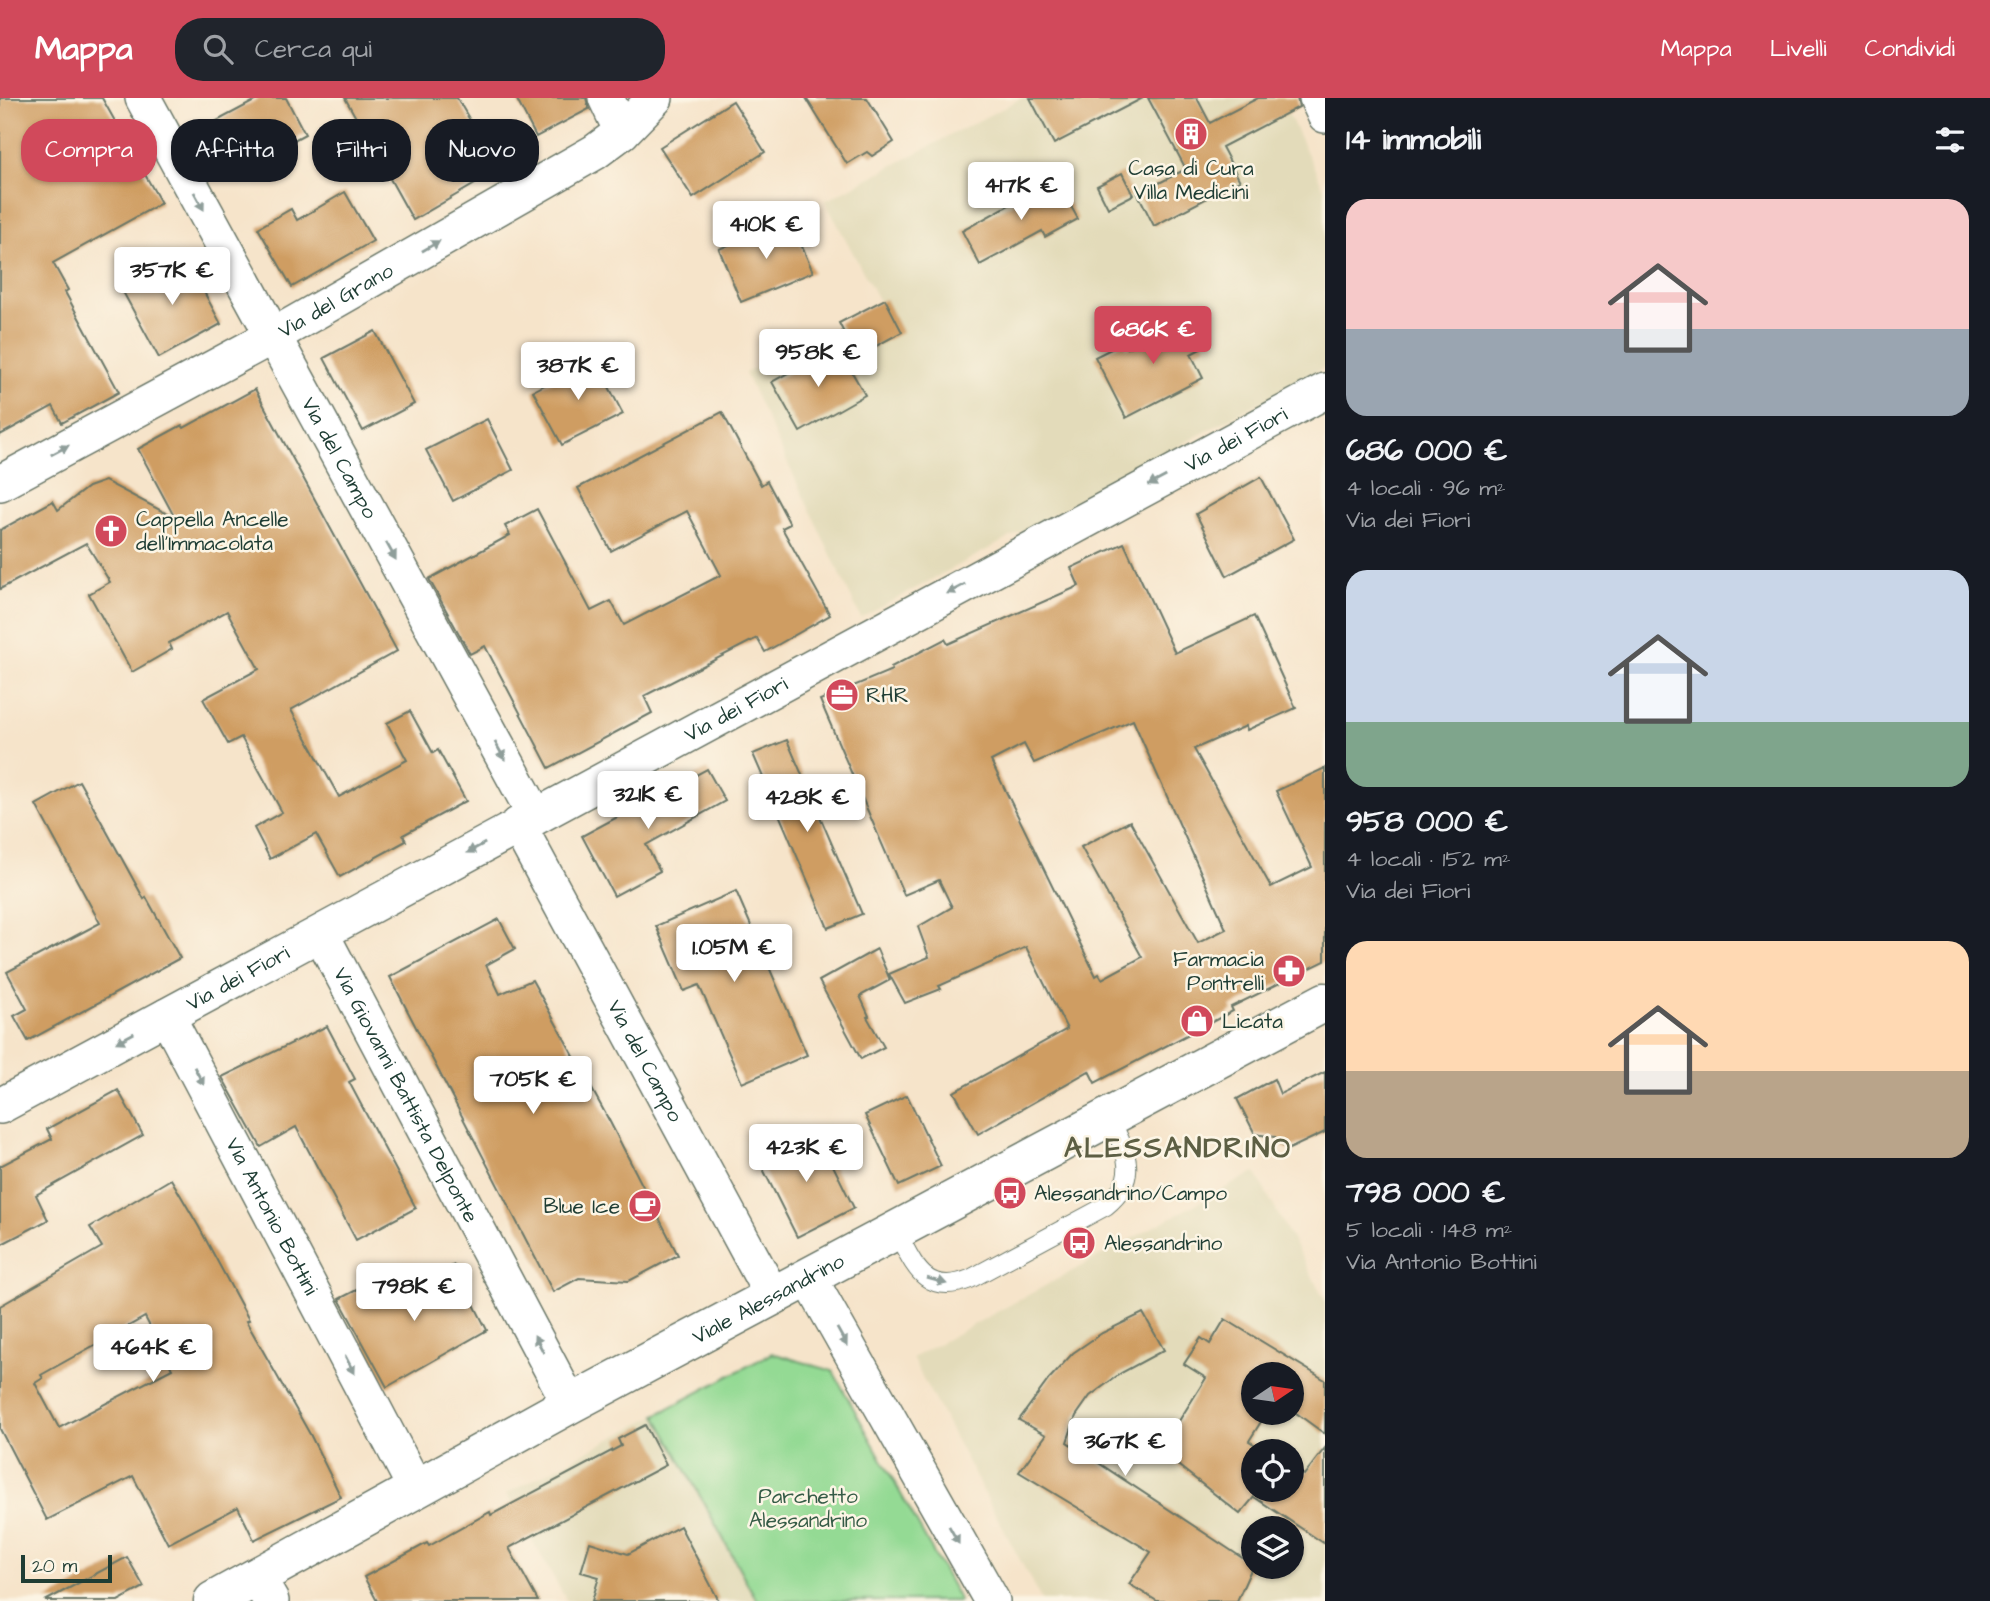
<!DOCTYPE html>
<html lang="it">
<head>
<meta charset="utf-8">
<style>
	:root { --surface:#171b24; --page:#20242c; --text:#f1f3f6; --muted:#9ea1a6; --accent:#d1495b }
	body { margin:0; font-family:"Architects Daughter",sans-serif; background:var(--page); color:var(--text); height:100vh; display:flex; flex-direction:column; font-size:26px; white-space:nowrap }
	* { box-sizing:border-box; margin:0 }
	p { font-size:23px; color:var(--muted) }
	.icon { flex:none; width:38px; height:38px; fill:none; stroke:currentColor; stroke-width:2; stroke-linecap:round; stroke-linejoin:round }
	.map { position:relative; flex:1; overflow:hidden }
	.drawer { display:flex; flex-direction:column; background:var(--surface); width:665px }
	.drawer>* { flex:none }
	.banner { position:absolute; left:21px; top:21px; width:665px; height:63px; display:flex; gap:14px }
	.needle { width:46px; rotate:77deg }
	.fabs { position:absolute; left:1241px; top:1264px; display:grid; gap:14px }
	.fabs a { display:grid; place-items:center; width:63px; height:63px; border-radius:50%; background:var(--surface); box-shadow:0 2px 5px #0004; font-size:35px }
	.scale { position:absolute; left:21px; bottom:18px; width:91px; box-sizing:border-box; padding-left:7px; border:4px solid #1f3d34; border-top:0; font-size:19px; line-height:24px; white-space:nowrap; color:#1f3d34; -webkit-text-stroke:5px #fcf5e5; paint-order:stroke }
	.price { position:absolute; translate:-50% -60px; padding:0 16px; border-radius:7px; background:#fff; color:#222; font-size:23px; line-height:46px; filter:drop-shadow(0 2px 4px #0008) }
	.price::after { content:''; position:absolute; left:50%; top:42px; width:21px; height:16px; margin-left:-10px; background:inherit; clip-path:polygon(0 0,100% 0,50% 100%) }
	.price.active { background:var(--accent); color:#fff }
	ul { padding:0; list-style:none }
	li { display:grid; align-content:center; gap:14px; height:371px; padding:0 21px }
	li span { display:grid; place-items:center; height:217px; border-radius:21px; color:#555 }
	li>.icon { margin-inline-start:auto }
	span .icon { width:126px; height:126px; fill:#fffc; stroke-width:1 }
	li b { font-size:30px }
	h2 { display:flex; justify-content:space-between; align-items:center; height:84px; padding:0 21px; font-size:30px }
	.pill { padding:0 24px; border-radius:28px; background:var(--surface); box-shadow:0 2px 5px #0004; font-size:24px; line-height:63px }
	.pill.active { background:var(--accent); color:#fff }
	header { display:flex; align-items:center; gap:42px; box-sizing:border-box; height:98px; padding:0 35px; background:var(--accent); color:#fff }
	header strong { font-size:33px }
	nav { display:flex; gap:38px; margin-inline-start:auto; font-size:24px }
	.search { width:490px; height:63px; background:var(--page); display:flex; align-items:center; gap:18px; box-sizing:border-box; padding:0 24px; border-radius:28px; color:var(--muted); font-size:26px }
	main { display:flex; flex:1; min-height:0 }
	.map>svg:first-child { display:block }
	.built { fill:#e3dbba; fill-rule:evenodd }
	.green { fill:#94da94; stroke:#5a8c64; stroke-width:2 }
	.building { fill:#cf9d62; fill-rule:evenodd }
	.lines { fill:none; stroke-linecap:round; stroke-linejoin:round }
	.lane-casing { stroke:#6a7768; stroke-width:20 }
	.street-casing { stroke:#6a7768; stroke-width:38 }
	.secondary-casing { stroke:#6a7768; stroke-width:41 }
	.lane { stroke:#fff; stroke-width:18 }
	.street { stroke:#fff; stroke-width:35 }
	.secondary { stroke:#fff; stroke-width:38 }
	.oneway { fill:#8f9e9a }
	.labels { text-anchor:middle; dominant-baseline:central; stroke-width:5; stroke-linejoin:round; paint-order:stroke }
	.poi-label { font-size:21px; fill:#1f3d34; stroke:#fcf5e5; text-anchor:start }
	.street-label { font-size:21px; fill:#1f3d34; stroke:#fcf5e5 }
	.park-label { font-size:21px; fill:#365c47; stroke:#fcf5e5 }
	.district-label { font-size:28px; font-weight:bold; letter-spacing:2px; fill:#5d5f44; stroke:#fcf5e5 }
</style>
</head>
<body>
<header>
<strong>Mappa</strong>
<div class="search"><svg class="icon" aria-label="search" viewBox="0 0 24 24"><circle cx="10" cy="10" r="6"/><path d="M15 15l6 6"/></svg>Cerca qui</div>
<nav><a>Mappa</a><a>Livelli</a><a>Condividi</a></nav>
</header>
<main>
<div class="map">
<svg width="1325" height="1503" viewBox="0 0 1325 1503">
	<rect width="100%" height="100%" fill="#fcf5e5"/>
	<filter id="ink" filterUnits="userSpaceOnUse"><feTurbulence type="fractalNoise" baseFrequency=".0143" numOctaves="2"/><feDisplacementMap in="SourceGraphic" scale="14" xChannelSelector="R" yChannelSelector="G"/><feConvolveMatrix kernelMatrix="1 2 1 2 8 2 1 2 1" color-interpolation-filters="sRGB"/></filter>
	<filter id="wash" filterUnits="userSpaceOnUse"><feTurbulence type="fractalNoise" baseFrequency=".00686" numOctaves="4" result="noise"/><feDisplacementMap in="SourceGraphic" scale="28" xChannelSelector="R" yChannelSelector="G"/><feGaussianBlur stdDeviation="1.57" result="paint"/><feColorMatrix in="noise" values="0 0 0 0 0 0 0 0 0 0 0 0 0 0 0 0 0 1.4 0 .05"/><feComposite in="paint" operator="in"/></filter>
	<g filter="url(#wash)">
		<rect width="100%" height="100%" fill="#f6e4ca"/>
		<g class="built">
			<polygon points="1022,0 1281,0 1325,93 1325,269 861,520 745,275 881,207 825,103"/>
			<path d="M1255 1074 1325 1202V1503H1042L912 1260ZM1253 1276H1292V1314H1253ZM1253 1353H1292V1391H1253ZM1253 1430H1292V1468H1253Z"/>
			<polygon points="656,1317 757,1503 567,1503 506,1396"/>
		</g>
		<polygon class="green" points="772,1255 833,1273 960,1503 757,1503 656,1317"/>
		<g id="blocks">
			<g class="building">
				<polygon points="0,0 102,0 161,105 53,165 68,192 65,194 119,294 62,325 53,308 0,337"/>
				<polygon points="260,0 286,0 305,36 240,71 215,24"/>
				<polygon points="345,0 457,0 499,72 413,122"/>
				<polygon points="516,0 586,0 589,11 536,39"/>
				<polygon points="806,0 867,0 894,44 872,58 867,54 847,66"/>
				<polygon points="1030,0 1143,0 1054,46"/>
				<polygon points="1148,0 1197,0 1210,25 1258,0 1297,0 1299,9 1222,49 1240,83 1154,128 1138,96 1186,71"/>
				<polygon points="733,3 765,54 693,100 660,49"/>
				<polygon points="1122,75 1133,97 1108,110 1097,88"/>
				<polygon points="1056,81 1078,121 1045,139 1042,133 980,167 962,133"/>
				<polygon points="345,94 373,143 292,189 258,130 291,111 297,122"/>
				<polygon points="790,121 813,174 741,204 719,151"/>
				<polygon points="185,158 221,226 159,260 122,192"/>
				<polygon points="885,201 902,234 856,259 839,225"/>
				<polygon points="1190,217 1206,248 1191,256 1203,280 1126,320 1095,259 1125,244 1127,250"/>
				<polygon points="375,233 414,306 363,333 324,260"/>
				<polygon points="837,248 865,297 800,334 772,284"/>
				<polygon points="594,260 623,316 562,347 533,293"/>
				<polygon points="255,291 397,553 291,612 339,699 407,662 387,625 410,613 433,655 438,652 466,703 403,737 406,743 340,779 316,736 270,761 254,730 282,714 241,639 228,646 203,601 259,571 227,513 169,545 172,551 132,574 89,496 110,484 86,445 0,491 0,432 53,403 58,412 88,389 105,383 175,420 138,351 182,327 184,330"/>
				<polygon points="722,314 761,387 767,383 790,426 782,430 830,517 765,554 757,540 644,598 652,615 549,670 485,548 470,556 429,481 510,437 505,428 537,411 591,513 611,503 624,527 721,477 687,413 611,453 578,390"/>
				<polygon points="487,321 513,372 453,403 426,352"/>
				<polygon points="1261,379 1294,441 1227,478 1196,416"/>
				<path d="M1124 445 1175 555 1254 518 1296 610 1247 632 1246 628 1194 651 1271 789 1312 769 1276 693 1325 670V863L1231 909 1233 913 1095 985 1089 973 978 1036 954 994 1067 931 1026 849 939 888 941 891 905 905 889 876 929 859 918 829 952 809 939 782 904 797 820 602 892 572 891 569 945 541 948 546 1079 488 1071 470ZM1133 622 1226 831 1198 845 1130 723 1081 749 1142 859 1102 881 1099 876 1096 878 991 663 1024 646 1034 665Z"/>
				<polygon points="787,642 862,816 828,830 753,656"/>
				<polygon points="707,671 725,703 646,747 660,773 614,798 582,738"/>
				<polygon points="79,683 144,801 146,799 180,860 28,943 14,918 27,911 7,874 100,825 36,707"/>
				<polygon points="736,793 807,957 742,985 699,887 684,893 656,828"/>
				<polygon points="499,821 515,851 486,867 500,896 532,882 610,1024 678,1157 629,1183 579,1180 553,1194 390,879"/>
				<polygon points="877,851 890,882 860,898 869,918 867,919 884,949 861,961 819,883"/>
				<polygon points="327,928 355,981 349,984 416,1110 356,1142 296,1029 261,1049 222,979"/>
				<polygon points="1325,974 1325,1034 1287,1052 1275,1039 1255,1036 1237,1001 1274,981 1280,996"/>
				<polygon points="118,992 143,1037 36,1097 48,1122 0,1147 0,1068 52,1041 47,1031"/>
				<polygon points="907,997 941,1068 899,1088 865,1017"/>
				<polygon points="816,1033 854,1110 797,1139 758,1061"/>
				<path d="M171 1081 199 1129 249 1222 246 1223 311 1338 341 1399 254 1442 238 1409 168 1446 133 1378 47 1422 0 1331V1208L102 1149 90 1129ZM145 1219 172 1271 59 1330 35 1285 43 1280 41 1277Z"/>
				<polygon points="454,1167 487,1232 387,1289 339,1201 372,1184 382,1205"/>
				<polygon points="1143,1215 1164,1252 1121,1275 1090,1298 1076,1318 1067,1344 1253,1467 1237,1503 1157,1503 1129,1486 1151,1454 1019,1374 1046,1337 1019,1322 1049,1281 1073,1255 1102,1235"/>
				<polygon points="1225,1221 1325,1282 1325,1336 1292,1312 1292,1276 1253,1276 1253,1314 1267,1314 1249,1343 1265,1353 1253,1353 1253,1391 1292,1391 1292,1369 1304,1377 1325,1350 1325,1446 1254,1399 1240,1416 1160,1353 1206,1280 1184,1266 1201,1240 1210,1246"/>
				<polygon points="645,1327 666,1367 509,1450 538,1503 377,1503 364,1479 427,1445 429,1448 490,1414 491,1417 621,1348 618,1341"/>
				<polygon points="680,1428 719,1503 592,1503 599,1479 581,1474 590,1444 628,1456"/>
				<polygon points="127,1459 144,1489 118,1503 45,1503"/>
			</g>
		</g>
	</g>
	<g filter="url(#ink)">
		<use href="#blocks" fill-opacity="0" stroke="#6a7768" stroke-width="2"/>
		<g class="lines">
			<defs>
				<path id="lane" d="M896 1133C914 1166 924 1199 970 1181L1106 1108C1141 1080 1126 1053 1109 1019"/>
				<g id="street">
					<path id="s1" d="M143 0 535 717"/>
					<polyline points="606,0 622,34"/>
					<polyline points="1317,0 1325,17"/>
					<path id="s2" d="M0 385 273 238 595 54 622 34 655 0"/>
					<path id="s3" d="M518 727 773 1199"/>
					<path id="s4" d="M321 836 570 1306"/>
					<path id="s5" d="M167 918 416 1391"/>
					<path id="s6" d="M0 1008 1325 293"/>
					<polyline points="809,1180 992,1503"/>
					<polyline points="257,1479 271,1503"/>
				</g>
				<g id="secondary">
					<path id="s7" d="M213 1503 570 1306 1325 904"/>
				</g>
			</defs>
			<use href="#lane" class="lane-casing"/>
			<use href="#street" class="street-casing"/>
			<use href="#secondary" class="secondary-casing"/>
			<use href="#lane" class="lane"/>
			<use href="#street" class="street"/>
			<use href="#secondary" class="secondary"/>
		</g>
		<defs><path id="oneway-solid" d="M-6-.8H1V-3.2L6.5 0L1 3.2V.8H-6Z" transform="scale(1.75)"/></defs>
		<g class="oneway">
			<use href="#oneway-solid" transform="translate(199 103) rotate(61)"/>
			<use href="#oneway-solid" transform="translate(431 148) rotate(-30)"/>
			<use href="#oneway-solid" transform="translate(60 352) rotate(-28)"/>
			<use href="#oneway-solid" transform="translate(1157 383) rotate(152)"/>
			<use href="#oneway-solid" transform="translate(391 453) rotate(61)"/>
			<use href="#oneway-solid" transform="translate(956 491) rotate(152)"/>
			<use href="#oneway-solid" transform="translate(500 653) rotate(61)"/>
			<use href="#oneway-solid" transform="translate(476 750) rotate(151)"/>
			<use href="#oneway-solid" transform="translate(125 940) rotate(152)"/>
			<use href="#oneway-solid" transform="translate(199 978) rotate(62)"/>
			<use href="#oneway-solid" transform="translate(937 1183) rotate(16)"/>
			<use href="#oneway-solid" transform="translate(842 1239) rotate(61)"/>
			<use href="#oneway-solid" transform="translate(539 1246) rotate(-118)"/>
			<use href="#oneway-solid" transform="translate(350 1267) rotate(62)"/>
			<use href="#oneway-solid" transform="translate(954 1437) rotate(61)"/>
		</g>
	</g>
	<defs>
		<symbol id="building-disc" viewBox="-11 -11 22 22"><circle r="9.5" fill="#d1495b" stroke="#fcf5e5"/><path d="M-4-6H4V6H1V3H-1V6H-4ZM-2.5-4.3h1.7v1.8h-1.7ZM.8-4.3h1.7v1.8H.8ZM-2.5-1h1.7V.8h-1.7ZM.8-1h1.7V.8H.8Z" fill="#fff"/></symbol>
		<symbol id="church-disc" viewBox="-11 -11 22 22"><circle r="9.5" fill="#d1495b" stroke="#fcf5e5"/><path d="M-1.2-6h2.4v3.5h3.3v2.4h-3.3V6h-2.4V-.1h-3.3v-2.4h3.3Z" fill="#fff"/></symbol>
		<symbol id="office-disc" viewBox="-11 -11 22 22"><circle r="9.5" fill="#d1495b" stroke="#fcf5e5"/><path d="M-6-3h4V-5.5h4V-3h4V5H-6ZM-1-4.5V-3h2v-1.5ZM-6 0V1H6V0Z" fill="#fff"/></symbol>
		<symbol id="pharmacy-disc" viewBox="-11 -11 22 22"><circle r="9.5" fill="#d1495b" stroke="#fcf5e5"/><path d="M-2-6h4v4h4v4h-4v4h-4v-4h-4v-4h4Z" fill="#fff"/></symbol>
		<symbol id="shop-disc" viewBox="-11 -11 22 22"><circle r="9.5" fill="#d1495b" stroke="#fcf5e5"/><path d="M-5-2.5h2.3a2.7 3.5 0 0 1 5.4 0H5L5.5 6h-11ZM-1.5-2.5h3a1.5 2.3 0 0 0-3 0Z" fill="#fff"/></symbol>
		<symbol id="bus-disc" viewBox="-11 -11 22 22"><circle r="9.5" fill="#d1495b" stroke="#fcf5e5"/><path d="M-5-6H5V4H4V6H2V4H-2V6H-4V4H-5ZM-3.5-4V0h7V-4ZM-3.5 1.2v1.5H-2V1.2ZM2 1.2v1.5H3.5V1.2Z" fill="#fff"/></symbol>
		<symbol id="cafe-disc" viewBox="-11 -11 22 22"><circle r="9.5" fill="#d1495b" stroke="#fcf5e5"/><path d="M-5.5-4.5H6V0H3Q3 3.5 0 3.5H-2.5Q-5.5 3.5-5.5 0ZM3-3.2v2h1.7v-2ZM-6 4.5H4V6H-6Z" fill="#fff"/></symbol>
	</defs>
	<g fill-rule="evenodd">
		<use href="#building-disc" x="1172" y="17" width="38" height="38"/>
		<use href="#church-disc" x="92" y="414" width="38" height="38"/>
		<use href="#office-disc" x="823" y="578" width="38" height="38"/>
		<use href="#pharmacy-disc" x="1270" y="854" width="38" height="38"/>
		<use href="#shop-disc" x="1178" y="904" width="38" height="38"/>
		<use href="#bus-disc" x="991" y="1076" width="38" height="38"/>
		<use href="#cafe-disc" x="626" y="1089" width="38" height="38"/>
		<use href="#bus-disc" x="1060" y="1126" width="38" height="38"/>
	</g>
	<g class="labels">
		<g class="poi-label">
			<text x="1191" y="70" text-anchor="middle">Casa di Cura<tspan x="1191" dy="24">Villa Medicini</tspan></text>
			<text x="136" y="421">Cappella Ancelle<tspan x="136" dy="24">dell'Immacolata</tspan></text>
			<text x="866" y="597">RHR</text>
			<text x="1264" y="861" text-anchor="end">Farmacia<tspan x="1264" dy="24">Pontrelli</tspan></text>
			<text x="1222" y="923">Licata</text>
			<text x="1034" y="1095">Alessandrino/Campo</text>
			<text x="620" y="1108" text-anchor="end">Blue Ice</text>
			<text x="1104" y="1145">Alessandrino</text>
		</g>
		<g class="street-label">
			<text stroke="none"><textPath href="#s2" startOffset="382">Via del Grano</textPath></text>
			<text stroke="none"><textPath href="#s6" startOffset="1404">Via dei Fiori</textPath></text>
			<text stroke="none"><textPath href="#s1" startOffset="410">Via del Campo</textPath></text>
			<text stroke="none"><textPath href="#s6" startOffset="836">Via dei Fiori</textPath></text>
			<text stroke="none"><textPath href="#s6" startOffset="270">Via dei Fiori</textPath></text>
			<text stroke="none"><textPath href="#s3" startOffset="268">Via del Campo</textPath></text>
			<text stroke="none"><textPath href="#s4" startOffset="182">Via Giovanni Battista Delponte</textPath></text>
			<text stroke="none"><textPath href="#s5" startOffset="226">Via Antonio Bottini</textPath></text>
			<text stroke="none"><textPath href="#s7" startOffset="632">Viale Alessandrino</textPath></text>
		</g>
		<g class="park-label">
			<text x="808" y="1398">Parchetto<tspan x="808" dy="24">Alessandrino</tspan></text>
		</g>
		<g class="district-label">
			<text x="1178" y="1050">ALESSANDRINO</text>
		</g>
	</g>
</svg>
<div class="fabs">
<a><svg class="needle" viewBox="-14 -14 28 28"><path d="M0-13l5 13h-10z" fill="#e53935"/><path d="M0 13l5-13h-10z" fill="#9ea1a6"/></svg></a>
<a><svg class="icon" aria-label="locate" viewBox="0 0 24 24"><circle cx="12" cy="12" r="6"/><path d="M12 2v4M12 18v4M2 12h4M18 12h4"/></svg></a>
<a><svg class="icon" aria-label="layers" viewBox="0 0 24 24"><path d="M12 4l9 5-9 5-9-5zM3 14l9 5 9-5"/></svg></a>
</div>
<div class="scale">20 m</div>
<b class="price" style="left:1021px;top:124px">417K €</b>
<b class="price" style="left:766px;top:163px">410K €</b>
<b class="price" style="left:172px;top:209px">357K €</b>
<b class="price active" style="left:1153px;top:268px">686K €</b>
<b class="price" style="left:818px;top:291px">958K €</b>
<b class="price" style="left:578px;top:304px">387K €</b>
<b class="price" style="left:648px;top:733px">321K €</b>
<b class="price" style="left:807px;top:736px">428K €</b>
<b class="price" style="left:734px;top:886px">1.05M €</b>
<b class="price" style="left:533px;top:1018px">705K €</b>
<b class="price" style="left:806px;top:1086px">423K €</b>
<b class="price" style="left:414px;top:1225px">798K €</b>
<b class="price" style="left:153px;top:1286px">464K €</b>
<b class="price" style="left:1125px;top:1380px">367K €</b>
<div class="banner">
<a class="pill active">Compra</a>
<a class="pill">Affitta</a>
<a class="pill">Filtri</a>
<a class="pill">Nuovo</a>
</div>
</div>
<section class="drawer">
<h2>14 immobili<svg class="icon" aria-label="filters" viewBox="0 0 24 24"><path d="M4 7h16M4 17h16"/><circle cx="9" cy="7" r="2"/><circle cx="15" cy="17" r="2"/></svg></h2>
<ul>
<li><span style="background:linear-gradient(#f6c9c9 60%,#9aa5b1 0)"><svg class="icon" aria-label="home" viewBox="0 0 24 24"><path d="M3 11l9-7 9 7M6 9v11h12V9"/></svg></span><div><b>686 000 €</b><p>4 locali · 96 m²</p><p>Via dei Fiori</p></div></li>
<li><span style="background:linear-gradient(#c9d6e8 70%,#7fa58c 0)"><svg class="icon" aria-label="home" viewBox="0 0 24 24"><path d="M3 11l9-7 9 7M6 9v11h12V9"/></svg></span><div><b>958 000 €</b><p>4 locali · 152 m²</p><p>Via dei Fiori</p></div></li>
<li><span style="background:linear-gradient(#ffd9b3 60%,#b9a48a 0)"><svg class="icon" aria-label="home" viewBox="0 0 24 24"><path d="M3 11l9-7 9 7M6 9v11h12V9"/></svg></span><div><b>798 000 €</b><p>5 locali · 148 m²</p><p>Via Antonio Bottini</p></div></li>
</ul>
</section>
</main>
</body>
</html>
